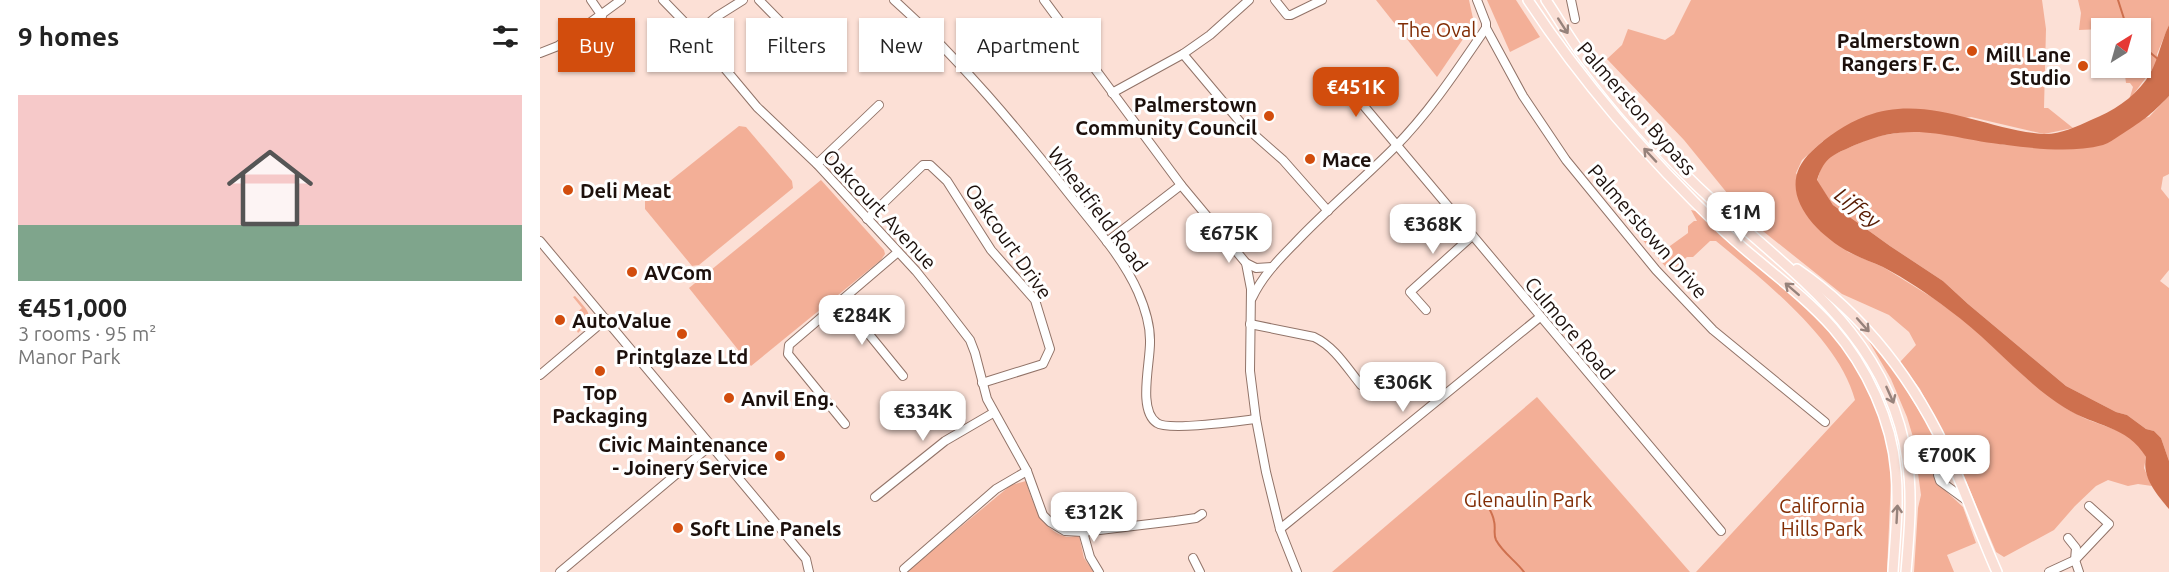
<!DOCTYPE html>
<html lang="en">
<head>
<meta charset="utf-8">
<style>
	:root { --surface:#fff; --page:#f6f6f6; --text:#222; --muted:#767676; --accent:#d24d0d }
	body { margin:0; font-family:Ubuntu,sans-serif; background:var(--page); color:var(--text); height:100vh; display:flex; flex-direction:column; font-size:22px; white-space:nowrap }
	* { box-sizing:border-box; margin:0 }
	p { font-size:20px; color:var(--muted) }
	.icon { flex:none; width:33px; height:33px; fill:none; stroke:currentColor; stroke-width:2; stroke-linecap:round; stroke-linejoin:round }
	.map { position:relative; flex:1; overflow:hidden }
	.side { display:flex; flex-direction:column; background:var(--surface); width:540px }
	.side>* { flex:none }
	.guide { position:absolute; left:18px; top:18px; width:570px; height:54px; display:flex; gap:12px }
	.needle { width:39px; rotate:37deg }
	.tools { position:absolute; left:1551px; top:18px; display:grid; gap:12px }
	.tools a { display:grid; place-items:center; width:60px; height:60px; border-radius:0px; background:var(--surface); box-shadow:0 2px 4px #0004; font-size:30px }
	.price { position:absolute; translate:-50% -51px; padding:0 14px; border-radius:12px; background:#fff; color:#222; font-size:20px; line-height:39px; filter:drop-shadow(0 2px 3px #0008) }
	.price::after { content:''; position:absolute; left:50%; top:36px; width:18px; height:14px; margin-left:-9px; background:inherit; clip-path:polygon(0 0,100% 0,50% 100%) }
	.price.selected { background:var(--accent); color:#fff }
	ul { padding:0; list-style:none }
	li { display:grid; align-content:center; gap:12px; height:318px; padding:0 18px }
	li span { display:grid; place-items:center; height:186px; border-radius:0px; color:#555 }
	li>.icon { margin-inline-start:auto }
	span .icon { width:108px; height:108px; fill:#fffc; stroke-width:1 }
	li b { font-size:26px }
	h2 { display:flex; justify-content:space-between; align-items:center; height:72px; padding:0 18px; font-size:26px }
	.tag { padding:0 21px; border-radius:0px; background:var(--surface); box-shadow:0 2px 4px #0004; font-size:21px; line-height:54px }
	.tag.selected { background:var(--accent); color:#fff }
	main { display:flex; flex:1; min-height:0 }
	.map>svg:first-child { display:block }
	.green { fill:#f3af97 }
	.water { fill:#ce704e }
	.lines { fill:none; stroke-linecap:round; stroke-linejoin:round }
	.stream { stroke:#ce704e; stroke-width:2 }
	.minor-casing { stroke:#917368; stroke-width:10 }
	.major-casing { stroke:#fff; stroke-width:12 }
	.minor { stroke:#fff; stroke-width:8 }
	.major { stroke:#fadfd6; stroke-width:9 }
	.oneway { stroke:#96827b }
	.poi-dot { fill:#d24d0d; stroke:#fff; stroke-width:2 }
	.labels { text-anchor:middle; dominant-baseline:central; stroke-width:6; stroke-linejoin:round; paint-order:stroke }
	.park-label { font-size:20px; fill:#812c04; stroke:#fff }
	.poi-label { font-size:20px; font-weight:bold; fill:#1c100c; stroke:#fff; text-anchor:start }
	.street-label { font-size:20px; fill:#1c100c; stroke:#fff }
	.water-label { font-size:21px; font-style:italic; fill:#571b02; stroke:#fff }
</style>
</head>
<body>
<main>
<section class="side">
<h2>9 homes<svg class="icon" aria-label="filters" viewBox="0 0 24 24"><path d="M4 7h16M4 17h16"/><circle cx="9" cy="7" r="2"/><circle cx="15" cy="17" r="2"/></svg></h2>
<ul>
<li><span style="background:linear-gradient(#f6c9c9 70%,#7fa58c 0)"><svg class="icon" aria-label="home" viewBox="0 0 24 24"><path d="M3 11l9-7 9 7M6 9v11h12V9"/></svg></span><div><b>€451,000</b><p>3 rooms · 95 m²</p><p>Manor Park</p></div></li>
</ul>
</section>
<div class="map">
<svg width="1629" height="572" viewBox="0 0 1629 572">
	<rect width="100%" height="100%" fill="#fce0d6"/>
	<g class="green">
		<polygon points="836,0 929,0 934,23 897,77"/>
		<polygon points="947,0 976,0 1000,37 970,52"/>
		<polygon points="1151,0 1502,0 1506,29 1504,108 1508,108 1533,128 1504,134 1431,117 1283,141 1262,160 1256,173 1308,252 1343,267 1393,298 1429,324 1485,377 1525,408 1546,419 1584,433 1599,445 1606,457 1604,468 1612,486 1598,484 1588,486 1568,480 1556,486 1535,506 1514,530 1464,557 1456,552 1421,469 1423,465 1421,460 1416,458 1380,389 1360,362 1376,345 1369,332 1349,315 1302,294 1209,220 1144,140 1067,59 1082,45 1088,29 1125,40 1134,34"/>
		<polygon points="1538,0 1629,0 1629,25 1617,54 1617,63 1589,100 1593,87 1590,83 1586,83 1584,68 1600,68 1600,28 1588,28 1586,24 1586,28 1539,30 1541,13"/>
		<polygon points="1629,96 1629,174 1623,177 1621,189 1629,199 1629,270 1620,281 1629,288 1629,461 1621,438 1614,431 1606,429 1587,415 1576,412 1526,386 1428,304 1403,281 1350,246 1293,205 1277,181 1282,165 1288,157 1333,137 1369,131 1409,133 1465,145 1609,117"/>
		<polygon points="199,126 206,127 252,181 253,188 159,265 152,266 105,209 105,201"/>
		<polygon points="281,180 344,250 345,254 341,260 211,366 149,288"/>
		<path d="M1081 201 1123 251 1148 233V226L1154 221H1157L1151 210 1160 212 1269 308 1292 331 1328 388 1342 426 1349 453 1351 480 1347 572H1156L1315 400C1299 339 1223 280 1176 241H1170L1153 257H1147L1130 272 1071 203Z"/>
		<path d="M35 296C49 312 56 316 38 333L37 331 41 327 33 316 42 308 33 297Z"/>
		<polygon points="1327,338 1355,372 1381,414 1388,422 1399,449 1399,456 1392,467 1395,481 1423,507 1436,543 1407,555 1414,572 1374,572 1378,508 1381,495 1373,437 1367,417 1351,379"/>
		<polygon points="997,397 1150,572 792,572"/>
		<path d="M486 481C492 501 501 529 524 536 528 538 535 536 539 535L544 558 554 572H366L471 485Z"/>
	</g>
	<path class="water" d="M1629 25V96C1611 115 1601 122 1579 136 1574 139 1569 143 1563 145 1532 153 1499 149 1467 145 1408 139 1375 119 1315 145 1293 155 1285 156 1277 180L1293 205 1350 246 1403 281 1428 304 1526 386 1576 412 1587 415 1606 429 1614 431 1621 438 1629 461V509C1616 493 1602 478 1606 457 1587 425 1555 427 1525 408 1482 381 1450 339 1409 310 1388 294 1366 279 1343 267 1332 262 1320 258 1309 252 1273 232 1232 188 1272 151 1288 136 1305 124 1326 116 1386 93 1443 129 1503 134 1519 135 1536 127 1551 120 1573 111 1592 99 1606 80 1618 63 1620 44 1629 25Z"/>
	<g class="lines">
		<g class="stream">
			<polyline points="1578,0 1587,28"/>
			<polyline points="1600,44 1619,60"/>
			<path d="M935 491C942 493 953 514 954 521 956 528 953 534 956 540 963 553 976 561 984 572"/>
		</g>
		<defs>
			<g id="minor">
				<polyline points="51,0 62,16"/>
				<polyline points="123,0 156,34 217,107 277,164 376,271 400,301 430,340 435,353 447,399 487,471 503,515 510,522 525,531 543,532 635,521 656,518 662,514"/>
				<polyline points="219,0 272,54 281,59"/>
				<path d="M354 0C420 59 478 129 533 199 556 228 583 258 598 292 605 308 610 323 610 340 611 361 597 410 617 423 628 431 699 421 716 419"/>
				<polyline points="504,0 641,185 706,263 711,289 710,371 716,419 726,472 740,529 757,572"/>
				<polyline points="735,0 747,15 751,15 782,0"/>
				<polyline points="1031,0 1035,19"/>
				<polyline points="946,28 983,96 1026,160 1116,270 1173,330 1285,422"/>
				<polyline points="156,34 176,17 203,0"/>
				<polyline points="0,53 18,46 81,0"/>
				<polyline points="643,54 701,123 743,160 788,211"/>
				<polyline points="797,74 1181,531"/>
				<polyline points="572,93 643,54 670,35 709,0"/>
				<polyline points="277,164 339,105"/>
				<polyline points="327,219 383,165 390,165 407,181 451,250 495,300 510,349 503,364 442,383"/>
				<polyline points="0,241 266,559 269,572"/>
				<polyline points="567,242 641,185"/>
				<polyline points="706,263 716,268 732,267"/>
				<path d="M712 298C722 277 738 260 754 244 786 210 821 181 854 148 889 113 918 69 946 28V23L937 0"/>
				<polyline points="301,300 363,376"/>
				<polyline points="886,310 870,292 932,236"/>
				<path d="M710 324 774 337C795 347 807 368 821 385"/>
				<polyline points="0,375 66,319"/>
				<polyline points="305,424 248,354 249,345 358,252"/>
				<polyline points="1412,462 1399,471 1398,475 1400,481 1426,500"/>
				<polyline points="335,497 405,441 453,413"/>
				<polyline points="740,529 1000,317"/>
				<polyline points="543,532 550,557 559,572"/>
				<polyline points="1528,538 1536,548 1535,560 1539,572"/>
				<polyline points="653,558 660,572"/>
				<polyline points="364,569 456,489 487,471"/>
				<polyline points="20,572 171,445"/>
				<polyline points="1509,572 1535,560 1569,524 1549,506"/>
			</g>
			<g id="major">
				<path d="M988 0C1042 82 1111 161 1182 229 1218 263 1260 291 1293 328 1327 367 1352 421 1356 472 1359 506 1355 539 1353 572"/>
				<path d="M1006 0C1020 21 1033 44 1049 64 1081 107 1118 148 1157 186 1244 269 1348 330 1367 459 1373 496 1369 535 1366 572"/>
				<path d="M1257 269C1327 317 1378 386 1412 463 1428 499 1441 536 1457 572"/>
			</g>
		</defs>
		<use href="#minor" class="minor-casing"/>
		<use href="#major" class="major-casing"/>
		<use href="#minor" class="minor"/>
		<use href="#major" class="major"/>
	</g>
	<defs><path id="oneway-shaft" d="M-6 0H5M1.5-3L5.5 0L1.5 3" fill="none" stroke-width="1.6" stroke-linecap="round" stroke-linejoin="round" transform="scale(1.5)"/></defs>
	<g class="oneway">
		<use href="#oneway-shaft" transform="translate(1023 26) rotate(57)"/>
		<use href="#oneway-shaft" transform="translate(1110 155) rotate(-133)"/>
		<use href="#oneway-shaft" transform="translate(1252 289) rotate(-139)"/>
		<use href="#oneway-shaft" transform="translate(1323 325) rotate(48)"/>
		<use href="#oneway-shaft" transform="translate(1350 395) rotate(66)"/>
		<use href="#oneway-shaft" transform="translate(1357 514) rotate(-87)"/>
	</g>
	<g class="poi-dot">
		<circle cx="1432" cy="51" r="6"/>
		<circle cx="1543" cy="66" r="6"/>
		<circle cx="729" cy="116" r="6"/>
		<circle cx="770" cy="159" r="6"/>
		<circle cx="28" cy="190" r="6"/>
		<circle cx="92" cy="272" r="6"/>
		<circle cx="20" cy="320" r="6"/>
		<circle cx="142" cy="334" r="6"/>
		<circle cx="60" cy="371" r="6"/>
		<circle cx="189" cy="398" r="6"/>
		<circle cx="240" cy="456" r="6"/>
		<circle cx="138" cy="528" r="6"/>
	</g>
	<g class="labels">
		<g class="park-label">
			<text x="897" y="29">The Oval</text>
			<text x="988" y="499">Glenaulin Park</text>
			<text x="1282" y="505">California<tspan x="1282" dy="23">Hills Park</tspan></text>
		</g>
		<g class="poi-label">
			<text x="1420" y="40" text-anchor="end">Palmerstown<tspan x="1420" dy="23">Rangers F. C.</tspan></text>
			<text x="1531" y="54" text-anchor="end">Mill Lane<tspan x="1531" dy="23">Studio</tspan></text>
			<text x="717" y="104" text-anchor="end">Palmerstown<tspan x="717" dy="23">Community Council</tspan></text>
			<text x="782" y="159">Mace</text>
			<text x="40" y="190">Deli Meat</text>
			<text x="104" y="272">AVCom</text>
			<text x="32" y="320">AutoValue</text>
			<text x="142" y="356" text-anchor="middle">Printglaze Ltd</text>
			<text x="60" y="392" text-anchor="middle">Top<tspan x="60" dy="23">Packaging</tspan></text>
			<text x="201" y="398">Anvil Eng.</text>
			<text x="228" y="444" text-anchor="end">Civic Maintenance<tspan x="228" dy="23">- Joinery Service</tspan></text>
			<text x="150" y="528">Soft Line Panels</text>
		</g>
		<g class="street-label">
			<text transform="translate(1097 108) rotate(49)">Palmerston Bypass</text>
			<text transform="translate(340 209) rotate(47)">Oakcourt Avenue</text>
			<text transform="translate(558 209) rotate(53)">Wheatfield Road</text>
			<text transform="translate(1108 231) rotate(49)">Palmerstown Drive</text>
			<text transform="translate(469 241) rotate(55)">Oakcourt Drive</text>
			<text transform="translate(1030 328) rotate(50)">Culmore Road</text>
		</g>
		<g class="water-label">
			<text transform="translate(1318 207) rotate(38)">Liffey</text>
		</g>
	</g>
</svg>
<div class="tools">
<a><svg class="needle" viewBox="-14 -14 28 28"><path d="M0-13l5 13h-10z" fill="#e53935"/><path d="M0 13l5-13h-10z" fill="#767676"/></svg></a>
</div>
<b class="price selected" style="left:816px;top:118px">€451K</b>
<b class="price" style="left:1201px;top:243px">€1M</b>
<b class="price" style="left:893px;top:255px">€368K</b>
<b class="price" style="left:689px;top:264px">€675K</b>
<b class="price" style="left:322px;top:346px">€284K</b>
<b class="price" style="left:863px;top:413px">€306K</b>
<b class="price" style="left:383px;top:442px">€334K</b>
<b class="price" style="left:1407px;top:486px">€700K</b>
<b class="price" style="left:554px;top:543px">€312K</b>
<div class="guide">
<a class="tag selected">Buy</a>
<a class="tag">Rent</a>
<a class="tag">Filters</a>
<a class="tag">New</a>
<a class="tag">Apartment</a>
</div>
</div>
</main>
</body>
</html>
